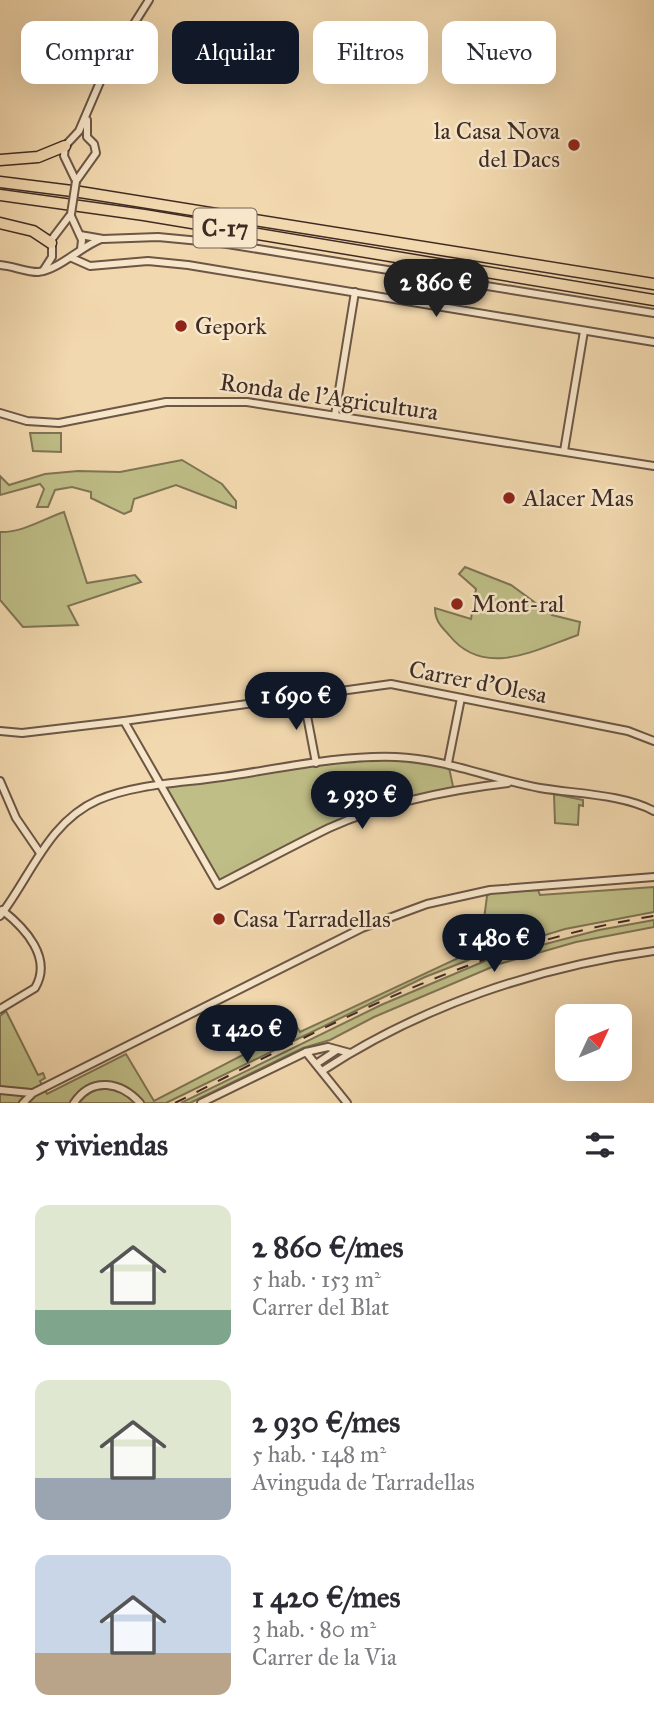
<!DOCTYPE html>
<html lang="es">
<head>
<meta charset="utf-8">
<style>
	:root { --surface:#fff; --page:#f7f7f7; --text:#2b2b33; --muted:#7c7c81; --accent:#111827 }
	body { margin:0; font-family:"IM FELL Great Primer",serif; background:var(--page); color:var(--text); height:100vh; display:flex; flex-direction:column; font-size:26px; white-space:nowrap }
	* { box-sizing:border-box; margin:0 }
	p { font-size:23px; color:var(--muted) }
	.icon { flex:none; width:38px; height:38px; fill:none; stroke:currentColor; stroke-width:2; stroke-linecap:round; stroke-linejoin:round }
	.map { position:relative; height:1103px; overflow:hidden }
	.panel { display:flex; flex-direction:column; background:var(--surface); flex:1 }
	.panel>* { flex:none }
	.guide { position:absolute; left:21px; top:21px; width:612px; height:63px; display:flex; gap:14px }
	.needle { width:46px; rotate:46deg }
	.fabs { position:absolute; left:555px; top:1004px; display:grid; gap:14px }
	.fabs a { display:grid; place-items:center; width:77px; height:77px; border-radius:14px; background:var(--surface); box-shadow:0 7px 28px #0002; font-size:35px }
	.price { position:absolute; translate:-50% -60px; padding:0 16px; border-radius:24px; background:var(--accent); color:#fff; font-size:23px; line-height:46px; filter:drop-shadow(0 2px 4px #0008) }
	.price::after { content:''; position:absolute; left:50%; top:42px; width:21px; height:16px; margin-left:-10px; background:inherit; clip-path:polygon(0 0,100% 0,50% 100%) }
	.price.on { background:#222; color:#fff }
	ul { padding:0; list-style:none }
	li { display:flex; align-items:center; gap:21px; height:175px; padding:0 35px }
	li span { display:grid; place-items:center; flex:none; width:196px; height:140px; border-radius:14px; color:#555 }
	li>.icon { margin-inline-start:auto }
	span .icon { width:84px; height:84px; fill:#fffc; stroke-width:1 }
	li b { font-size:30px }
	h2 { display:flex; justify-content:space-between; align-items:center; height:84px; padding:0 35px; font-size:30px }
	.tag { padding:0 24px; border-radius:14px; background:var(--surface); box-shadow:0 7px 28px #0002; font-size:24px; line-height:63px }
	.tag.on { background:var(--accent); color:#fff }
	.map>svg:first-child { display:block }
	.green { fill:#bfbe87; stroke:#7f7455; stroke-width:2 }
	.lines { fill:none; stroke-linecap:round; stroke-linejoin:round }
	.minor-casing { stroke:#6c5646; stroke-width:10 }
	.highway-casing { stroke:#3f2b23; stroke-width:13 }
	.minor { stroke:#f7e6ca; stroke-width:6 }
	.highway { stroke:#f2d8ae; stroke-width:10 }
	.rail { stroke:#3f2b23; stroke-width:2; stroke-dasharray:12 12; stroke-linecap:butt }
	.minor-bridge-casing { stroke:#6c5646; stroke-width:10; stroke-linecap:butt }
	.minor-bridge { stroke:#f7e6ca; stroke-width:6 }
	.poi-dot { fill:#8f2418; stroke:#f7e6ca; stroke-width:2.5 }
	.labels { text-anchor:middle; dominant-baseline:central; stroke-width:5; stroke-linejoin:round; paint-order:stroke }
	.shield { fill:#f7e6ca; stroke:#766355; stroke-width:2 }
	.shield-label { font-size:23px; font-weight:bold; fill:#3f2b23 }
	.poi-label { font-size:24px; fill:#3f2b23; stroke:#f7e6ca; text-anchor:start }
	.street-label { font-size:24px; fill:#3f2b23; stroke:#f7e6ca }
</style>
</head>
<body>
<div class="map">
<svg width="654" height="1103" viewBox="0 0 654 1103">
	<rect width="100%" height="100%" fill="#f2d8ae"/>
	<filter id="stains"><feTurbulence type="fractalNoise" baseFrequency=".00286" numOctaves="4"/><feColorMatrix values="0 0 0 0 .2 0 0 0 0 .09 0 0 0 0 .02 0 0 0 .5 -.17"/></filter>
	<radialGradient id="worn" r=".72"><stop offset=".6" stop-color="#630" stop-opacity="0"/><stop offset="1" stop-color="#630" stop-opacity=".3"/></radialGradient>
	<g class="green">
		<polygon points="30,433 61,433 61,452 33,451"/>
		<polygon points="182,460 222,484 236,501 236,508 176,485 134,499 131,511 124,514 91,498 91,492 72,487 55,490 48,507 37,507 44,489 40,484 0,495 0,476 9,485 45,474 78,471 120,472"/>
		<path d="M64 512 87 583 135 575 141 582 68 606 78 625 23 627 0 600V532C22 533 43 519 64 512Z"/>
		<path d="M465 567 511 585 552 615 580 622 578 635C535 650 484 679 449 635 441 626 435 621 435 608L471 619 476 589 459 574Z"/>
		<polygon points="394,757 448,763 454,791 384,808 331,827 218,885 160,786 316,763"/>
		<polygon points="554,794 583,800 583,806 579,805 578,825 555,823"/>
		<polygon points="654,887 654,912 565,929 489,952 425,977 166,1103 0,1103 0,1016 6,1011 38,1075 43,1073 45,1078 40,1081 47,1094 126,1054 154,1101 297,1027 300,1032 467,954 481,942 487,896 490,893 538,890 540,895"/>
		<polygon points="654,920 654,927 576,942 499,964 374,1017 330,1040 303,1048 190,1103 181,1103 381,1005 492,958 599,930"/>
	</g>
	<g class="lines">
		<defs>
			<g id="minor">
				<polyline points="76,181 64,156 65,146 79,131 106,68 149,0"/>
				<polyline points="76,181 96,153 94,144 87,137 87,120"/>
				<polyline points="71,216 82,240 81,249"/>
				<polyline points="80,235 103,239 158,237 221,243 654,313"/>
				<polyline points="72,258 90,266 148,261 188,265 654,342"/>
				<path d="M0 265C13 266 26 272 38 272 57 271 82 246 101 239"/>
				<polyline points="43,271 52,257 52,239 71,214"/>
				<polyline points="0,413 27,421 59,423 166,402 247,402 654,466"/>
				<polyline points="335,415 355,292"/>
				<polyline points="564,451 584,331"/>
				<polyline points="303,695 316,763"/>
				<path d="M124 721 218 885C255 866 292 846 329 828 384 803 448 790 508 783"/>
				<polyline points="0,731 22,733 124,721 391,684 628,731 654,741"/>
				<polyline points="448,763 461,698"/>
				<polyline points="0,781 16,818 40,853"/>
				<path d="M0 916C31 876 48 822 98 800 135 784 182 783 222 777 278 769 339 755 396 757 446 759 491 779 540 788 576 794 622 794 654 811"/>
				<path d="M0 1009 35 988C53 958 25 928 2 910"/>
				<polyline points="306,1052 347,1103"/>
				<polyline points="316,1064 337,1050"/>
				<path d="M322 1071C421 1006 537 967 654 951"/>
				<polyline points="0,1090 31,1093"/>
				<polyline points="23,1103 33,1093 362,928 427,904 490,890 654,877"/>
				<path d="M74 1103C92 1076 121 1082 140 1103"/>
				<polyline points="201,1103 306,1052 328,1047 350,1053"/>
			</g>
			<g id="highway">
				<polyline points="0,160 38,157 65,146"/>
				<polyline points="0,182 80,192 654,284"/>
				<polyline points="0,195 144,215 654,300"/>
				<polyline points="0,223 33,231 51,243"/>
			</g>
		</defs>
		<use href="#minor" class="minor-casing"/>
		<use href="#highway" class="highway-casing"/>
		<use href="#minor" class="minor"/>
		<use href="#highway" class="highway"/>
		<path class="rail" d="M175 1103C333 1023 476 944 654 916"/>
		<defs>
			<polyline id="minor-bridge" points="71,214 76,181"/>
		</defs>
		<use href="#minor-bridge" class="minor-bridge-casing"/>
		<use href="#minor-bridge" class="minor-bridge"/>
	</g>
	<g class="poi-dot">
		<circle cx="574" cy="145" r="7"/>
		<circle cx="181" cy="326" r="7"/>
		<circle cx="509" cy="498" r="7"/>
		<circle cx="457" cy="604" r="7"/>
		<circle cx="219" cy="919" r="7"/>
	</g>
	<g class="labels">
		<rect class="shield" x="193.5" y="208.5" width="63" height="39" rx="5"/>
		<g class="shield-label">
			<text x="225" y="228">C-17</text>
		</g>
		<g class="poi-label">
			<text x="560" y="131" text-anchor="end">la Casa Nova<tspan x="560" dy="28">del Dacs</tspan></text>
			<text x="195" y="326">Gepork</text>
			<text x="523" y="498">Alacer Mas</text>
			<text x="471" y="604">Mont-ral</text>
			<text x="233" y="919">Casa Tarradellas</text>
		</g>
		<g class="street-label">
			<text transform="translate(329 397) rotate(8)">Ronda de l'Agricultura</text>
			<text transform="translate(478 682) rotate(11)">Carrer d'Olesa</text>
		</g>
	</g>
	<rect width="100%" height="100%" filter="url(#stains)"/>
	<rect width="100%" height="100%" fill="url(#worn)"/>
</svg>
<div class="fabs">
<a><svg class="needle" viewBox="-14 -14 28 28"><path d="M0-13l5 13h-10z" fill="#e53935"/><path d="M0 13l5-13h-10z" fill="#7c7c81"/></svg></a>
</div>
<b class="price on" style="left:436px;top:319px">2 860 €</b>
<b class="price" style="left:296px;top:732px">1 690 €</b>
<b class="price" style="left:362px;top:831px">2 930 €</b>
<b class="price" style="left:494px;top:974px">1 480 €</b>
<b class="price" style="left:247px;top:1065px">1 420 €</b>
<div class="guide">
<a class="tag">Comprar</a>
<a class="tag on">Alquilar</a>
<a class="tag">Filtros</a>
<a class="tag">Nuevo</a>
</div>
</div>
<section class="panel">
<h2>5 viviendas<svg class="icon" aria-label="filters" viewBox="0 0 24 24"><path d="M4 7h16M4 17h16"/><circle cx="9" cy="7" r="2"/><circle cx="15" cy="17" r="2"/></svg></h2>
<ul>
<li><span style="background:linear-gradient(#dfe7d0 75%,#7fa58c 0)"><svg class="icon" aria-label="home" viewBox="0 0 24 24"><path d="M3 11l9-7 9 7M6 9v11h12V9"/></svg></span><div><b>2 860 €/mes</b><p>5 hab. · 153 m²</p><p>Carrer del Blat</p></div></li>
<li><span style="background:linear-gradient(#dfe7d0 70%,#9aa5b1 0)"><svg class="icon" aria-label="home" viewBox="0 0 24 24"><path d="M3 11l9-7 9 7M6 9v11h12V9"/></svg></span><div><b>2 930 €/mes</b><p>5 hab. · 148 m²</p><p>Avinguda de Tarradellas</p></div></li>
<li><span style="background:linear-gradient(#c9d6e8 70%,#b9a48a 0)"><svg class="icon" aria-label="home" viewBox="0 0 24 24"><path d="M3 11l9-7 9 7M6 9v11h12V9"/></svg></span><div><b>1 420 €/mes</b><p>3 hab. · 80 m²</p><p>Carrer de la Via</p></div></li>
</ul>
</section>
</body>
</html>
